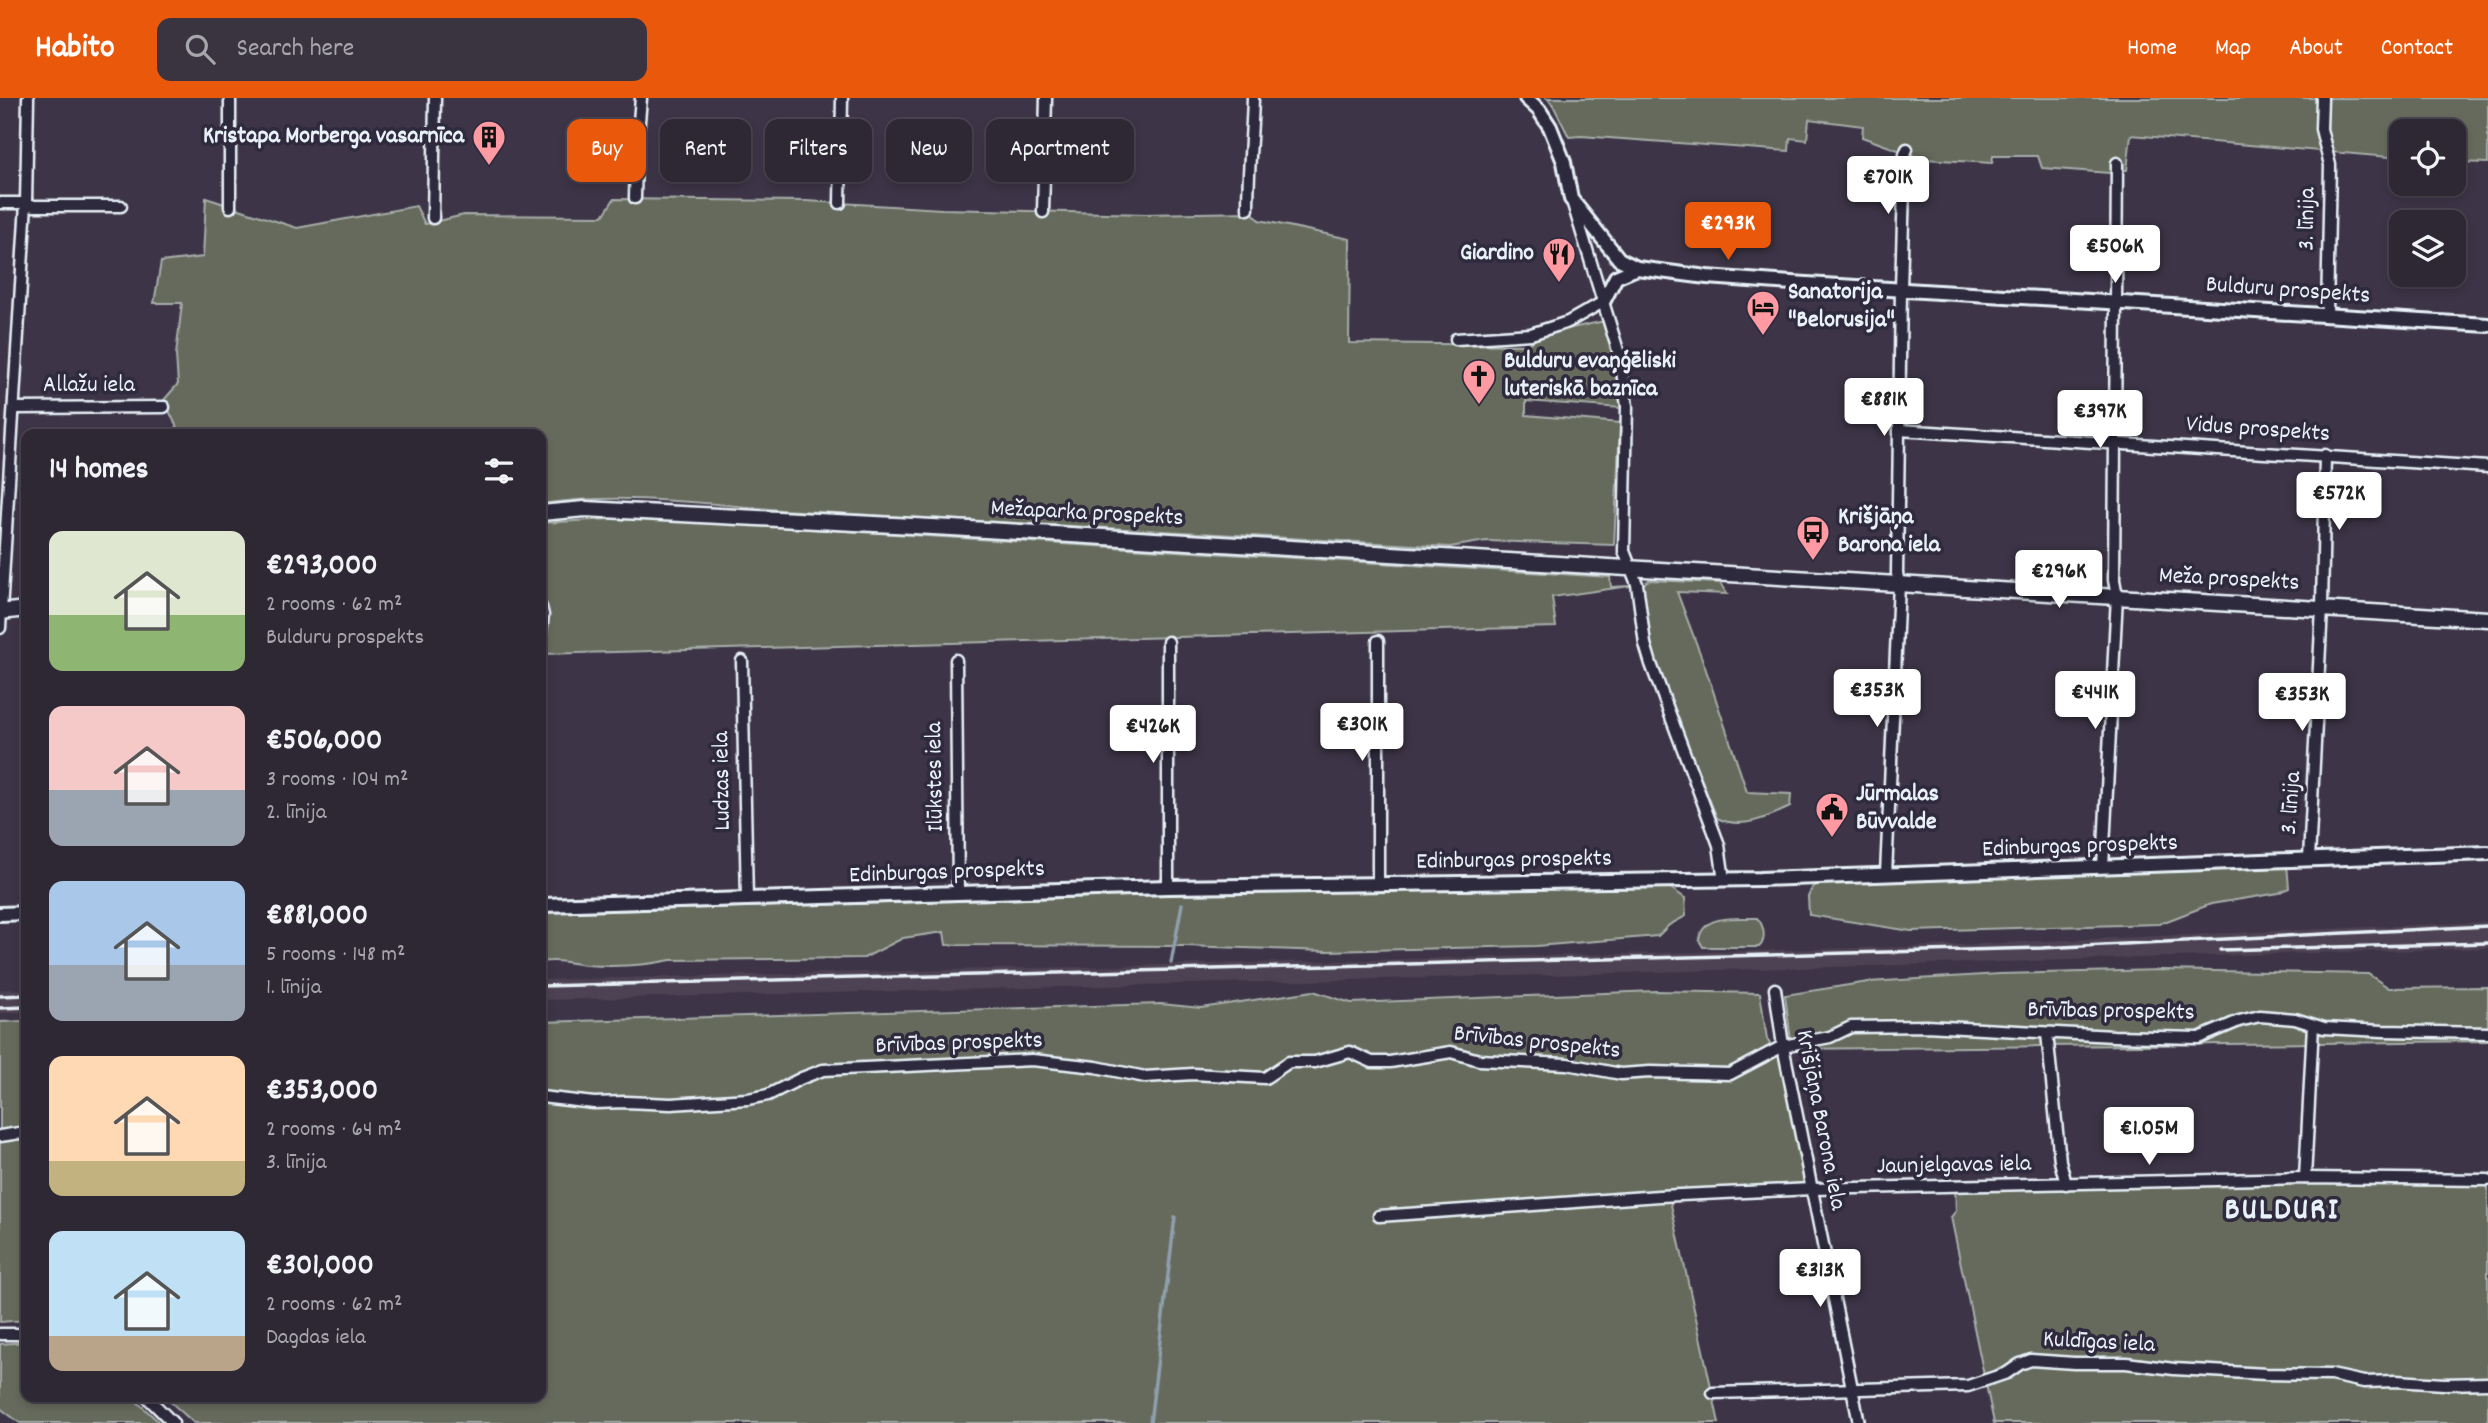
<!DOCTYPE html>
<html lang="en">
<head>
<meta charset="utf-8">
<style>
	:root { --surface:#2e2835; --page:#3a3441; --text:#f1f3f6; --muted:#a7a6ad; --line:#494450; --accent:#ea580c }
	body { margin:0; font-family:Dekko,sans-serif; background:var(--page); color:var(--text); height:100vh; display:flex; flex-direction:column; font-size:26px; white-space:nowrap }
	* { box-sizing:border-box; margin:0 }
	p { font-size:23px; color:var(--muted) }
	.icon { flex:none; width:38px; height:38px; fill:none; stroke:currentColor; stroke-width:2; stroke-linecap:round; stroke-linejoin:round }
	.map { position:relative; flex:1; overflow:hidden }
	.details { position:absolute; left:21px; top:331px; width:525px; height:973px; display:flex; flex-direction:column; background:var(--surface); border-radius:14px; box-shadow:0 4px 10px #0003,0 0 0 2px var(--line) }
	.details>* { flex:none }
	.top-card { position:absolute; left:567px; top:21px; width:665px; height:63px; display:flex; gap:14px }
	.fabs { position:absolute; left:2389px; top:21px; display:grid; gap:14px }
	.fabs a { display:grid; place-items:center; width:77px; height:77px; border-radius:14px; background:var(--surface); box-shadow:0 4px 10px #0003,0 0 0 2px var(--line); font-size:35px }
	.price { position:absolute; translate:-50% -60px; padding:0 16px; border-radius:7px; background:#fff; color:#222; font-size:23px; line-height:46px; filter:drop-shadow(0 2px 4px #0008) }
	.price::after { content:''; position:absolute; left:50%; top:42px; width:21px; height:16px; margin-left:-10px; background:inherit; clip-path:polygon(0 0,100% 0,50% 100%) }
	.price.current { background:var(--accent); color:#fff }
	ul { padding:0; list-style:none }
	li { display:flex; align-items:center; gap:21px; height:175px; padding:0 28px }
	li span { display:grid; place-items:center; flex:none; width:196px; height:140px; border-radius:14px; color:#555 }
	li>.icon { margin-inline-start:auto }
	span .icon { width:84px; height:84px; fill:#fffc; stroke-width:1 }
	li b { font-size:30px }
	h2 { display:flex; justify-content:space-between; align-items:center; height:84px; padding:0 28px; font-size:30px }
	.pill { padding:0 24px; border-radius:14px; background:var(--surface); box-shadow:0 4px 10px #0003,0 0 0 2px var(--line); font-size:24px; line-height:63px }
	.pill.current { background:var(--accent); color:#fff }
	header { display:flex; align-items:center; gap:42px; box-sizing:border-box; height:98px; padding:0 35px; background:var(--accent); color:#fff }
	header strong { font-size:33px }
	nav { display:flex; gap:38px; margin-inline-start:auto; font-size:24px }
	.search { width:490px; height:63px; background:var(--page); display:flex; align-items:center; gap:18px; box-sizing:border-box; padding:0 24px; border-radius:14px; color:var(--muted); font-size:26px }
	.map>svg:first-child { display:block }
	.built { fill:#4e4252 }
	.green { fill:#666a5b; stroke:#a7aeaa; stroke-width:2 }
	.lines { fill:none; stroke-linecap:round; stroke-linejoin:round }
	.stream { stroke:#8e9fae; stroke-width:3.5 }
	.minor-casing { stroke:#e8f1f8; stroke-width:15 }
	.tertiary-casing { stroke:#e8f1f8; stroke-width:18 }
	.secondary-casing { stroke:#e8f1f8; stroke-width:19 }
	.minor { stroke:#2f2a3d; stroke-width:10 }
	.tertiary { stroke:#2f2a3d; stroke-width:12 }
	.secondary { stroke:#2f2a3d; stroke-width:14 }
	.rail { stroke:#e8f1f8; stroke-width:3.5 }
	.labels { text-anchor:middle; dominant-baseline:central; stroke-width:7; stroke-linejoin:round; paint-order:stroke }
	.poi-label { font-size:24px; font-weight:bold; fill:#e8f1f8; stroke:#2f2a3d; text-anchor:start }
	.street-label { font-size:24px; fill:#e8f1f8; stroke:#2f2a3d }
	.district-label { font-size:32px; font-weight:bold; letter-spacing:2px; fill:#e8f1f8; stroke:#2f2a3d }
</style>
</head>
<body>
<header>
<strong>Habito</strong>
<div class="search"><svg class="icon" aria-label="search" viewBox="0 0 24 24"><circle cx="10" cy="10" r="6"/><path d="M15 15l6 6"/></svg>Search here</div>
<nav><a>Home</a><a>Map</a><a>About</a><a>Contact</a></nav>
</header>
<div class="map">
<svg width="2488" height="1325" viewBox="0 0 2488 1325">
	<rect width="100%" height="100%" fill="#3d3547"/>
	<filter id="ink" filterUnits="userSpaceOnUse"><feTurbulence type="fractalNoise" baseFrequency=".0143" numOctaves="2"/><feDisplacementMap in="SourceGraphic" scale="14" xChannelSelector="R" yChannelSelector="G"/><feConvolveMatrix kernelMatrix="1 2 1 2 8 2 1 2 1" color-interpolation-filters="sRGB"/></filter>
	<g filter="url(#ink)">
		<g class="built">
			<polygon points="2488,824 2488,850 1583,876 541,902 541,882 1910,849"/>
			<polygon points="26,891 26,914 0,915 0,892"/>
		</g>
		<g class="green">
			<polygon points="1547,0 2488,0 2488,65 2454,64 2454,33 2401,33 2401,60 2131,37 2127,72 2110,75 2042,70 2038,58 1993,58 1992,65 1923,61 1862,39 1863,28 1809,21 1807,42 1790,40 1789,53 1581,38 1569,39 1552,5"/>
			<path d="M206 100 297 130 416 108 425 126 464 117 603 118 614 101 806 103 942 111 1146 116 1252 114 1259 122 1350 141 1349 245 1526 247 1543 236 1605 223 1618 281 1621 310 1526 303V317L1620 325 1614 447 1486 443 1450 449 781 412C702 405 619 394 541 406V336H180L164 302 178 286 176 257 182 205H154L161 164 203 159Z"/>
			<polygon points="628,420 1610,479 1611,489 1630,488 1552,499 1556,529 541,556 541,425"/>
			<path d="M1649 482 1720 485 1727 496 1677 494 1704 566 1747 694 1791 696 1790 709C1767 720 1741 732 1717 720L1656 569 1642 501 1643 486Z"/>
			<polygon points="2287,766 2289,790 2279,795 2211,806 2159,826 1911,833 1809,817 1808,799 1812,790 1818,786"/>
			<path d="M1669 789 1685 800 1686 818 1669 827 1658 838 1536 848 1327 853 1185 848 946 847 944 834 903 840 864 860 671 862C642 868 615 869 586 867 571 865 556 861 541 864V815L1162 797Z"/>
			<path d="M1757 820C1764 827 1767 842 1759 849H1703L1699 842C1703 815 1736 821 1757 820Z"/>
			<polygon points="2161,872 2368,876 2389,890 2488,889 2488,943 1792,951 1785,897 1868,884 2000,876"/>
			<polygon points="1313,893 1351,905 1656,893 1760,895 1767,941 1774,953 1783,948 1804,1085 1668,1093 1719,1325 194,1325 165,1299 541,1298 541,924 1161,906 1201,910"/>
			<polygon points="26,923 26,1222 0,1224 0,924"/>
			<polygon points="2488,1082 2488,1325 1994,1325 1951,1119 1956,1113 1955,1090"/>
			<polygon points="26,1244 26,1298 132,1299 160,1325 20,1325 0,1310 0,1246"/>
		</g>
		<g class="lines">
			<g class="stream">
				<polyline points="1171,865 1182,806"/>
				<polyline points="1150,1325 1175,1119"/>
			</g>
			<defs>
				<g id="minor">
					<polyline points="2322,0 2321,31 2330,67 2327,217"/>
					<polyline points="635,100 636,59 641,0"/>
					<polyline points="0,105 26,105 34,108 121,108"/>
					<polyline points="840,105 842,0"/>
					<polyline points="1573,106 1620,259 1627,308 1624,453 1637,486 1645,546 1651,566 1719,747 1724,782"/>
					<polyline points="230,109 230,0"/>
					<path d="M1248 111C1248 74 1252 37 1253 0"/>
					<polyline points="1043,114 1046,0"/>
					<polyline points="433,120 435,0"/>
					<polyline points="1456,241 1531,236 1568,224 1603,204"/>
					<polyline points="14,310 164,309"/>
					<polyline points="1899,332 2488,369"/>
					<polyline points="541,509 543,517 541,534"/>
					<polyline points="0,530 26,105 28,0"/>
					<polyline points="1168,544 1168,789"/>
					<polyline points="956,562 958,796"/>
					<polyline points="742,563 747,802"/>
					<polyline points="2309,761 2322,510 2325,357"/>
					<polyline points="2103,769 2117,498 2114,482 2117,65"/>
					<polyline points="1886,776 1899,486 1897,475 1901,191 1905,56 1907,51"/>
					<polyline points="1378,786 1378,543"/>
					<polyline points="1775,891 1783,948 1859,1325"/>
					<polyline points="2047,935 2060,1063 2066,1086"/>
					<polyline points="541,999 594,1005 626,1004 671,1006 748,1001 768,997 802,980 823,972 1032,962 1096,969 1145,979 1193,976 1265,980 1289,964 1315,964 1350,954 1372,964 1390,964 1451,954 1479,962 1567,966 1621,976 1650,974 1730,976 1783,948 1830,939 1851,929 1926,928 2114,938 2199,940 2239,923 2260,918 2295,921 2324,930 2383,933 2488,935"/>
					<polyline points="0,1038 26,1034"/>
					<polyline points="2305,1080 2313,927"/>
					<polyline points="1379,1118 1659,1098 1812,1091 2305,1080 2488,1082"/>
					<polyline points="0,1236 26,1236"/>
					<polyline points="1713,1295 1968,1288 2007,1275 2020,1266 2031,1262 2074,1265 2126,1265 2174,1271 2266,1276 2331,1277 2364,1284 2396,1283 2444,1286 2488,1285"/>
					<polyline points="146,1298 173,1325"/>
				</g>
				<g id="tertiary">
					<polyline points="1526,0 1539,12 1550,29 1564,64 1571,101 1619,161 1637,170 1707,179 1807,186 2488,227"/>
					<polyline points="1603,204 1616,179 1637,170"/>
					<polyline points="541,807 1168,789 1760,781 2488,755"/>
					<polyline points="0,816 26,815"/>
				</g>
				<g id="secondary">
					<polyline points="541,415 585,411 952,430 2488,521"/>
					<polyline points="0,514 26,511"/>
				</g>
			</defs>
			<use href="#minor" class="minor-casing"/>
			<use href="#tertiary" class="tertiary-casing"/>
			<use href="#secondary" class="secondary-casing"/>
			<use href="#minor" class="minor"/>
			<use href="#tertiary" class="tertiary"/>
			<use href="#secondary" class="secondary"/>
			<g class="rail">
				<polyline points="2220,852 2488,845"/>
				<polyline points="541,888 2042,850 2488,828"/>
				<polyline points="0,898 26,897"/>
				<polyline points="0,910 26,909"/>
			</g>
		</g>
	</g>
	<defs>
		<symbol id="building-pin" viewBox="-11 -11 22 30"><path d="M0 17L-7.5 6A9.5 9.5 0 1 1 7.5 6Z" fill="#ff9aa2" stroke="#2f2a3d"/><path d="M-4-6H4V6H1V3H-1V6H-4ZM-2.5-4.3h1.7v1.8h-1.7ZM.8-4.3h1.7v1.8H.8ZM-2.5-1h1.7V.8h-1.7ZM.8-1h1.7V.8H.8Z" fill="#111"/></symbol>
		<symbol id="restaurant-pin" viewBox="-11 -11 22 30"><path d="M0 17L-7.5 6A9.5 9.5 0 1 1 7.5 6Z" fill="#ff9aa2" stroke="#2f2a3d"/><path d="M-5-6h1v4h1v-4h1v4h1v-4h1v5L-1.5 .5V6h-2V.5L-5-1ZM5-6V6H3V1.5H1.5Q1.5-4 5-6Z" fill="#111"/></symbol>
		<symbol id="hotel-pin" viewBox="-11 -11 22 30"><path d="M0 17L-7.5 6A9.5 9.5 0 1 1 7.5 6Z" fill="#ff9aa2" stroke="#2f2a3d"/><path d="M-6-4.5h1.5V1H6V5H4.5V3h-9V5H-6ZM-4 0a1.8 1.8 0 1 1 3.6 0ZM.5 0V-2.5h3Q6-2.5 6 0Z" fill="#111"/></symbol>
		<symbol id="church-pin" viewBox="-11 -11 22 30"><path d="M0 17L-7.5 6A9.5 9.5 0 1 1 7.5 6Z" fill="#ff9aa2" stroke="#2f2a3d"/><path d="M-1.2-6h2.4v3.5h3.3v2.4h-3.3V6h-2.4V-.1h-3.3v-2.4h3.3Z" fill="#111"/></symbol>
		<symbol id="bus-pin" viewBox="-11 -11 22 30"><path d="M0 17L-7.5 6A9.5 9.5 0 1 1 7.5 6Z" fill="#ff9aa2" stroke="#2f2a3d"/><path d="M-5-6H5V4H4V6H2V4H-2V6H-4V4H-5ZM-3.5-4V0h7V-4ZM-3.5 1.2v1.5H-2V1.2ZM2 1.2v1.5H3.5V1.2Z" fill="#111"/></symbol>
		<symbol id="civic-pin" viewBox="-11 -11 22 30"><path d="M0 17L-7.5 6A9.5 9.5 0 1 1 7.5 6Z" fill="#ff9aa2" stroke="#2f2a3d"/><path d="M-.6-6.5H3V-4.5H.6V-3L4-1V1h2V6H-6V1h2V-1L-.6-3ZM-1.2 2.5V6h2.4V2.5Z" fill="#111"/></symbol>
	</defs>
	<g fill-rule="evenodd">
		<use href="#building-pin" x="470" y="20" width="38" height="52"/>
		<use href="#restaurant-pin" x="1540" y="137" width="38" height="52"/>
		<use href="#hotel-pin" x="1744" y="190" width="38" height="52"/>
		<use href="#church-pin" x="1460" y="259" width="38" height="52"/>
		<use href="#bus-pin" x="1794" y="415" width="38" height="52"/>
		<use href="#civic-pin" x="1813" y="692" width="38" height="52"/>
	</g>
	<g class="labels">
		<g class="poi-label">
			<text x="464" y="39" text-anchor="end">Kristapa Morberga vasarnīca</text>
			<text x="1534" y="156" text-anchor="end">Giardino</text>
			<text x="1788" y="195">Sanatorija<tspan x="1788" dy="28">"Belorusija"</tspan></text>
			<text x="1504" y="264">Bulduru evaņģēliski<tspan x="1504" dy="28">luteriskā baznīca</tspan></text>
			<text x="1838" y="420">Krišjāņa<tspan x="1838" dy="28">Barona iela</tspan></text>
			<text x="1856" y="697">Jūrmalas<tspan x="1856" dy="28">Būvvalde</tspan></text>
		</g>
		<g class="street-label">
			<text transform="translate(2308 121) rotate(-89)">3. līnija</text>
			<text transform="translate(2288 193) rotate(4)">Bulduru prospekts</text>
			<text x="89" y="288">Allažu iela</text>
			<text transform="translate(2258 332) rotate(4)">Vidus prospekts</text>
			<text transform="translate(1087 416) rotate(3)">Mežaparka prospekts</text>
			<text transform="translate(2229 482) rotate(3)">Meža prospekts</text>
			<text transform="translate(936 679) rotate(-91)">Ilūkstes iela</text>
			<text transform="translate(723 683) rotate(-91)">Ludzas iela</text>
			<text transform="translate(2292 705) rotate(-86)">3. līnija</text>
			<text transform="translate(2080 749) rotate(-2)">Edinburgas prospekts</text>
			<text transform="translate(1514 763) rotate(-1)">Edinburgas prospekts</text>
			<text transform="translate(947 775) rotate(-2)">Edinburgas prospekts</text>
			<text transform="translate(2111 914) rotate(1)">Brīvības prospekts</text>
			<text transform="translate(1537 945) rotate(6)">Brīvības prospekts</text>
			<text transform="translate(959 946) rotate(-2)">Brīvības prospekts</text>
			<text transform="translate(1820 1022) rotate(79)">Krišjāņa Barona iela</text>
			<text transform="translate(1954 1068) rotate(-1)">Jaunjelgavas iela</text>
			<text transform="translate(2099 1245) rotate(3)">Kuldīgas iela</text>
		</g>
		<g class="district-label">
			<text x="2282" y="1114">BULDURI</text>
		</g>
	</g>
</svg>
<div class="fabs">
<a><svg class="icon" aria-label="locate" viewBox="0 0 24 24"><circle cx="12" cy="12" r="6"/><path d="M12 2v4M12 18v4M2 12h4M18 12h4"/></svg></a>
<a><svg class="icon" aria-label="layers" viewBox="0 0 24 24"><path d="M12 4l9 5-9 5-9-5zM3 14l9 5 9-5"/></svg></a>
</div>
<b class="price" style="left:1888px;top:118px">€701K</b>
<b class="price current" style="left:1728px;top:164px">€293K</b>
<b class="price" style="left:2115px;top:187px">€506K</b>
<b class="price" style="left:1884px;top:340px">€881K</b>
<b class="price" style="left:2100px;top:352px">€397K</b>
<b class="price" style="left:2339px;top:434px">€572K</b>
<b class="price" style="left:2059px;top:512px">€296K</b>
<b class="price" style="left:1877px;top:631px">€353K</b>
<b class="price" style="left:2095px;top:633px">€441K</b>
<b class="price" style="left:2302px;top:635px">€353K</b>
<b class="price" style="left:1362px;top:665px">€301K</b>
<b class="price" style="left:1153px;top:667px">€426K</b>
<b class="price" style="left:2149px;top:1069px">€1.05M</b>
<b class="price" style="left:1820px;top:1211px">€313K</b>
<div class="top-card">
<a class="pill current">Buy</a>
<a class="pill">Rent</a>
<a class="pill">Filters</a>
<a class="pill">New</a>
<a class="pill">Apartment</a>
</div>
<section class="details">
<h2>14 homes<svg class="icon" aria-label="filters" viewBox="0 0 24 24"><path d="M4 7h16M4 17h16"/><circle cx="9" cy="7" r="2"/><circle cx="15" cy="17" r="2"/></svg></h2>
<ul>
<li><span style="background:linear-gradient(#dfe7d0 60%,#8fb573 0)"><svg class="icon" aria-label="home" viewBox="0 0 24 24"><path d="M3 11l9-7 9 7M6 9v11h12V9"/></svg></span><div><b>€293,000</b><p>2 rooms · 62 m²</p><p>Bulduru prospekts</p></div></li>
<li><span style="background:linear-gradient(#f6c9c9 60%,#9aa5b1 0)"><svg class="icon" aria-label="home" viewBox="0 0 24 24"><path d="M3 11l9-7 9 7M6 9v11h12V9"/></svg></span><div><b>€506,000</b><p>3 rooms · 104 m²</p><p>2. līnija</p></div></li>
<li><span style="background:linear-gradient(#a9c7e8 60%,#9aa5b1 0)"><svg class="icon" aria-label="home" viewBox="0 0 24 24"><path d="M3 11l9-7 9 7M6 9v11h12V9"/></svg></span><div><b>€881,000</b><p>5 rooms · 148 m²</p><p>1. līnija</p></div></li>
<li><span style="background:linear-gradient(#ffd9b3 75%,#c2b280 0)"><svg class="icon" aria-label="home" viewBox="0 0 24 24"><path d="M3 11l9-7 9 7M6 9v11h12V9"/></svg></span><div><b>€353,000</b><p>2 rooms · 64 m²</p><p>3. līnija</p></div></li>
<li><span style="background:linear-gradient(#bfe0f5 75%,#b9a48a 0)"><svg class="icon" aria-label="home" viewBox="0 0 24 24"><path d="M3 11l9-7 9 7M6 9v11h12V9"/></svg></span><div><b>€301,000</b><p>2 rooms · 62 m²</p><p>Dagdas iela</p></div></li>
</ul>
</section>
</div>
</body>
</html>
